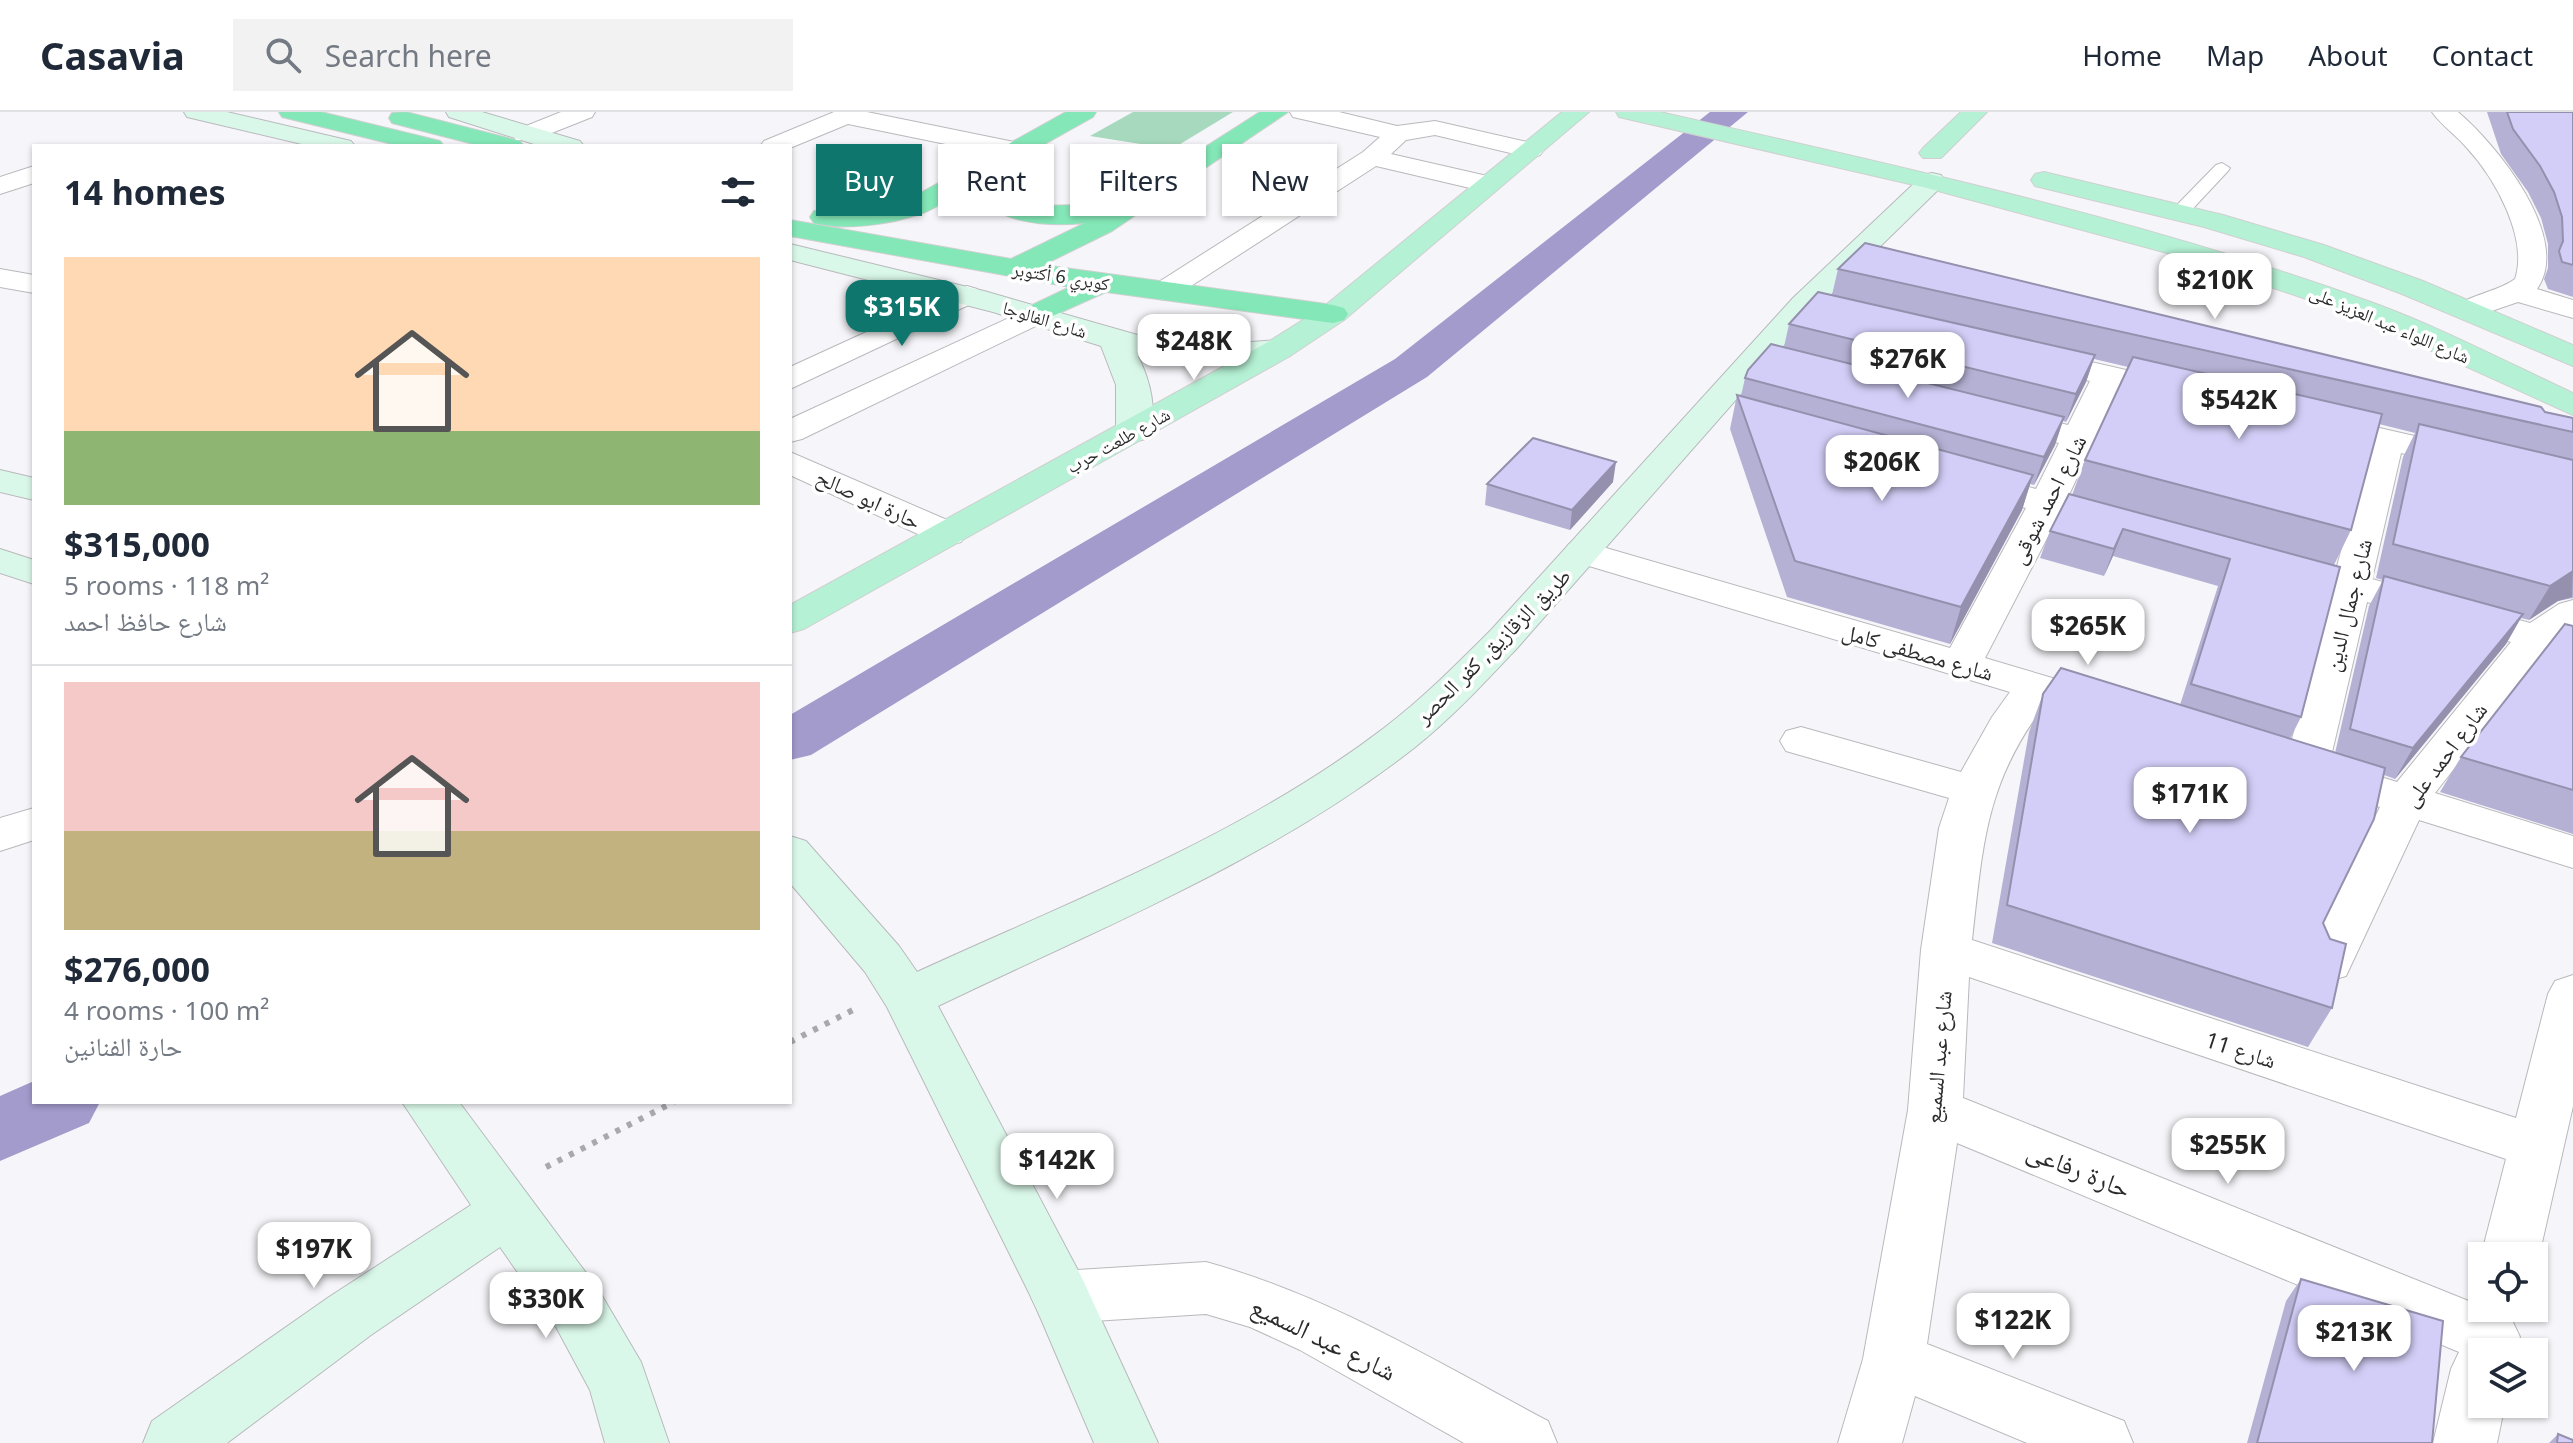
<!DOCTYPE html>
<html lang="en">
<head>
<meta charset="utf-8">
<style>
	:root { --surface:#fff; --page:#f2f2f3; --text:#1f2937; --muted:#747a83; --line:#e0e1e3; --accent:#0f766e }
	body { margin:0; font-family:"Noto Sans","Noto Naskh Arabic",sans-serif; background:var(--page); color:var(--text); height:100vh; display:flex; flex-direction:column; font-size:30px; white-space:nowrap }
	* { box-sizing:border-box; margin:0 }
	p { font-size:26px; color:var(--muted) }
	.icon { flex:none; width:44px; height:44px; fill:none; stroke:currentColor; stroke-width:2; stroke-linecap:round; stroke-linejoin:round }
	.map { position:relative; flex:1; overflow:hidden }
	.drawer { position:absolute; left:32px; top:32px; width:760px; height:960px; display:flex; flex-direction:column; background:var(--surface); border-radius:0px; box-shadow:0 2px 6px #0004 }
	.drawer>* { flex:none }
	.banner { position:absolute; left:816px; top:32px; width:760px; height:72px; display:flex; gap:16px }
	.tools { position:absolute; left:2468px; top:1130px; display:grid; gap:16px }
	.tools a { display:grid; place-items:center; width:80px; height:80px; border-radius:0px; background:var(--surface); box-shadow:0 2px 6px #0004; font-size:40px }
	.price { position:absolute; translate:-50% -68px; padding:0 18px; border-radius:16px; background:#fff; color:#222; font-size:26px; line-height:52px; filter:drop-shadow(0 2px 4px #0008) }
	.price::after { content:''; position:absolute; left:50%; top:48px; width:24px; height:18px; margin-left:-12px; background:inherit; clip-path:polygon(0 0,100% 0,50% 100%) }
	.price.selected { background:var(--accent); color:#fff }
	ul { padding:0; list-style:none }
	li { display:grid; align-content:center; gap:16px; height:424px; padding:0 32px }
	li+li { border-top:2px solid var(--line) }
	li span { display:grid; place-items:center; height:248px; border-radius:0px; color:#555 }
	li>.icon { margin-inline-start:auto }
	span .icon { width:144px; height:144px; fill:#fffc; stroke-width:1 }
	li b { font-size:34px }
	h2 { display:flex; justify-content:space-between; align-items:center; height:96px; padding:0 32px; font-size:34px }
	.pill { padding:0 28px; border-radius:0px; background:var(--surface); box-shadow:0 2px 6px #0004; font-size:28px; line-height:72px }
	.pill.selected { background:var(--accent); color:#fff }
	header { display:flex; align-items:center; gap:48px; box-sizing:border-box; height:112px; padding:0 40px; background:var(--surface); border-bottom:2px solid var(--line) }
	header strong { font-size:38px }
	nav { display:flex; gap:44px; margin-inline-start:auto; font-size:28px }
	.search { width:560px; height:72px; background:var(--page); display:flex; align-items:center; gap:20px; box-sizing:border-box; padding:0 28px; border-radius:0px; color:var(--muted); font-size:30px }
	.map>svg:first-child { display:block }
	.green { fill:#a7d9be }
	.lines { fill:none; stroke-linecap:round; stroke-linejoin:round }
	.canal { fill:#a29bcc; fill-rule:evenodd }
	.lane-casing { stroke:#b9b9bd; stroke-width:2 }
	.street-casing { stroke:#b9b9bd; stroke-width:2 }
	.secondary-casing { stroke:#b9b9bd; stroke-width:2 }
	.primary-casing { stroke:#d0d0d1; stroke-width:2 }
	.highway-casing { stroke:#d0d0d1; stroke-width:2 }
	.path { stroke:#a9a9ac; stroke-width:6; stroke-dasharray:5 8; stroke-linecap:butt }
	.lane { fill:#fff; fill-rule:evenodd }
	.street { fill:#fff; fill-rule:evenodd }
	.secondary { fill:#daf8e9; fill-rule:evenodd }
	.primary { fill:#b5f1d4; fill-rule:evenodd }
	.highway { fill:#84e7b7; fill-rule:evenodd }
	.wall { fill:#b5b1d4; fill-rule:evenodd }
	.shaded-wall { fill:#9490ad }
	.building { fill:#d3cef7; stroke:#9490ad; stroke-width:2 }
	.labels { text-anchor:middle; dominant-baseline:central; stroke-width:7; stroke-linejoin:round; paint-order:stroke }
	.far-street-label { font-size:18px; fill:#2b2b2c; stroke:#fff }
	.street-label { font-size:22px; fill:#2b2b2c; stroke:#fff }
	.near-street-label { font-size:26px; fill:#2b2b2c; stroke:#fff }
</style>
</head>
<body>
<header>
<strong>Casavia</strong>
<div class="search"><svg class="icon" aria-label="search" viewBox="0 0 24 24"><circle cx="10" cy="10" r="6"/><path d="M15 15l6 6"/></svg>Search here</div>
<nav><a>Home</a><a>Map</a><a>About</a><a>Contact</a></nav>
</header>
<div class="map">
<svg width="2573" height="1331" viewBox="0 0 2573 1331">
	<rect width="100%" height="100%" fill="#f6f6fa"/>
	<polygon class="green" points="1133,0 1233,0 1172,37 1090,24"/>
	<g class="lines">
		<g class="canal">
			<polygon points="1710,0 1748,0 1427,265 811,643 790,648 790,603 1395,247"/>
			<polygon points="34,969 34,990 100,990 89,1011 0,1049 0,984"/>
		</g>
		<defs>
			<polygon id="lane" points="2222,51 2230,56 2228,59 2185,105 2173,105 2170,101 2173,97 2216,53"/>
			<g id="street">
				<polygon points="561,0 595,0 592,5 534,28 516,28 513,23 516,18"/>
				<polygon points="834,0 867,0 1014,30 1023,33 1027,38 1023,43 1014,46 848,12 790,36 760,34 764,29"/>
				<polygon points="1290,0 1339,0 1397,14 1435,9 1540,33 1544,38 1540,43 1531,46 1435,23 1406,28 1391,42 1496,66 1500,72 1496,78 1487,80 1376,54 1174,185 1164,188 1154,185 1149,179 1154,173 1363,40 1380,25 1293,5"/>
				<path d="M2432 0H2458C2496 32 2573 126 2537 177L2573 188V206L2518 190 2468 207 2457 204 2453 198C2463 184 2498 180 2515 167 2529 126 2494 65 2467 36 2456 23 2441 13 2432 0Z"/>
				<polygon points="34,54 34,71 0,82 0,65"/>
				<polygon points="0,157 34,163 34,181 0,175"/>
				<polygon points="967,174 977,177 982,183 977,189 790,277 790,255"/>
				<polygon points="1037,193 1048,196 1052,202 1048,208 802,327 790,330 790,307"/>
				<path d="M2030 236 2192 273 2197 280 2192 287 2181 290 2119 275 2068 385 2135 403 2140 411 2135 419 2122 422 2058 405 1985 546 2120 586 2126 595 2120 604 2105 608 2046 591C1985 671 1983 732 1972 828L2516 1006 2548 882 2555 869 2573 863V994L2539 1144 2534 1155V1144H2482V1146L2481 1144 2506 1047 1969 865 1963 986 2511 1206 2520 1225 2514 1240H2482V1292H2505L2497 1331H2433L2451 1257 2459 1240 1957 1031 1927 1232 2124 1309 2133 1331H2027L1915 1284 1902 1331H1838L1863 1247 1908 998 1921 838 1939 716 1949 686 1786 639 1780 629 1786 619 1801 615 1961 660 1992 605 2010 580 1569 448 1563 440 1569 432 1582 429 1950 536 2026 396 1956 376 1950 369 1956 362 1968 358 2036 377 2059 331 1991 314 1986 307 1991 300 2003 297 2068 313 2090 269 2019 252 2014 245 2019 238Z"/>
				<path d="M2318 302 2573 360V382L2401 341 2372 467 2530 511 2559 492 2573 488V518L2565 523 2573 526V553L2543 543 2435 681 2573 724V756L2419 708 2346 864 2328 869 2310 864 2303 851 2380 695 2291 667 2284 657 2331 480 2264 461 2258 453 2264 445 2277 442 2336 458 2369 334 2306 319 2301 312 2306 305ZM2367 490 2511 530 2397 670 2330 649Z"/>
				<polygon points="790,340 961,414 966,422 961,430 948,433 935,430 790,363"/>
				<polygon points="34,696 34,728 0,739 0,706"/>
				<path d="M1206 1150C1329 1184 1435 1249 1548 1309L1557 1331H1464L1300 1238 1250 1215 1206 1202 1061 1211 1040 1204 1031 1185 1040 1166 1061 1159Z"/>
			</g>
			<g id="secondary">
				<polygon points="184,0 227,0 351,29 355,34 310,34 187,5"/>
				<polygon points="446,0 482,0 580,29 584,34 540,34 449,5"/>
				<path d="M1932 61 1941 63 1945 69 1941 75 1815 198 1519 534C1486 569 1452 606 1414 636 1271 748 1100 816 938 894L1082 1166 1158 1331H1094L1035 1193 887 895 865 860 790 771V724L806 729 899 834 917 860C1076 787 1244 723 1384 616 1422 587 1457 552 1491 518L1793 186 1923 63Z"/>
				<path d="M790 132 984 179 1162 230 1206 233 1279 228 1290 230 1295 237 1290 244C1242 256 1186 255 1138 244 1149 266 1161 304 1145 327L1133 330 1121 327 1116 320V273L1101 234 993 200 790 148Z"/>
				<polygon points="0,358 34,366 34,388 0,380"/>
				<polygon points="0,437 34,448 34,472 0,461"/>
				<polygon points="402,990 459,990 598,1177 641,1250 669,1331 605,1331 590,1278 556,1215 500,1135 371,1223 227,1331 143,1331 152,1309 329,1185 471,1093"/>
			</g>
			<g id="primary">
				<polygon points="1562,0 1589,0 1344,208 1290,244 804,517 790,521 790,493 1268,230 1322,196"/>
				<path d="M1616 0H1660C1898 54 2138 106 2368 189 2438 214 2506 250 2573 281V303L2350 202 2182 145 1927 76 1619 5Z"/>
				<polygon points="1961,0 1987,0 1941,46 1923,46 1919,41 1923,36"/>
				<polygon points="2044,60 2223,103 2324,133 2423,169 2573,233 2573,254 2402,182 2304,145 2204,115 2035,74 2031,68 2035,62"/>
			</g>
			<g id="highway">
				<polygon points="279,0 321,0 440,29 444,34 400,34 282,5"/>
				<polygon points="406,0 520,29 524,34 481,34 392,11 389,6 392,1"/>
				<path d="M1066 0H1096L1093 5 993 61 990 70 1010 87 1037 94 1116 92 1260 0H1288L1112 119 1043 153 1333 193 1344 196 1348 202 1344 208 1333 211 1106 180 1037 211 1026 208 1022 202 1026 196 1070 175 790 124V108L1011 147 1085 111C1044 115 994 111 968 76 953 84 938 95 923 101 892 112 846 119 814 111L810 105 814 99 870 96 906 89Z"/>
			</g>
		</defs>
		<use href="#lane" class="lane-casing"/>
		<use href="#street" class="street-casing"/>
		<use href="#secondary" class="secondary-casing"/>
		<use href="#primary" class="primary-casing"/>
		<use href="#highway" class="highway-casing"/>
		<g class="path">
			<polyline points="790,930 853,898"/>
			<polyline points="546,1055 674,990"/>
		</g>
		<use href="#lane" class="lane"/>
		<use href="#street" class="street"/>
		<use href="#secondary" class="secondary"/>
		<use href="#primary" class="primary"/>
		<use href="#highway" class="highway"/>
	</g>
	<g class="wall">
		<polygon points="2487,0 2573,0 2573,185 2548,177 2544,167 2548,156 2548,132 2541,106 2528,80 2501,42"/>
		<path d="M1838 157 2545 300 2573 320V486L2558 489 2529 508 2521 506 2506 532 2395 667 2384 663 2323 811 2332 896 2308 935 1992 831 2029 620 2043 582 2180 593 2218 474 2113 444 2104 464 2040 446 2050 419 2072 383 2085 348 2128 255 2094 247 2086 270 2066 310 2063 309 2055 333 2034 373 2030 372 2022 398 1950 532 1787 485 1730 317 1737 283 1741 284 1745 266 1784 235 1789 212 1832 183ZM2379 312 2415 321 2403 345 2376 466 2383 468 2369 494 2335 641 2290 627 2301 605 2334 453 2351 418Z"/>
		<polygon points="1613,370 1570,418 1485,393 1487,372"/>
		<polygon points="2573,514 2573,722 2440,680 2461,645"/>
		<polygon points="2301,1167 2432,1331 2247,1331 2286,1189"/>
		<polygon points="2558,1322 2573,1331 2549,1331"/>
	</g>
	<g class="shaded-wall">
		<polygon points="2095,243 2086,270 2066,310 2076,282"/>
		<polygon points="2064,305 2055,333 2034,373 2044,345"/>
		<polygon points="1616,350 1613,370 1570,418 1572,398"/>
		<polygon points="2033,363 2022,398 1950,532 1961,495"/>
		<polygon points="2123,417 2113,444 2104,464 2114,437"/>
		<polygon points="2573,459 2572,485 2558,489 2529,508 2550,474"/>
		<polygon points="2523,502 2506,532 2395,667 2413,636"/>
	</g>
	<g class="building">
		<polygon points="2507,0 2573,0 2573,153 2562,150 2559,139 2563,129 2562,105 2554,80 2540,54 2513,17"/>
		<polygon points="1865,131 2541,295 2545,300 2573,306 2573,320 1838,157"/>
		<polygon points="1818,180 2095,243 2076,282 1789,212"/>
		<polygon points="1771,232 2064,305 2044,345 1745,266 1748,258"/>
		<polygon points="2133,245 2382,302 2351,418 2085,348"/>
		<polygon points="1737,283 2033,363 1961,495 1795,449"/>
		<polygon points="2419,312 2573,348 2573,459 2550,474 2393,432"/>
		<polygon points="1533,326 1616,350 1572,398 1487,372"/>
		<polygon points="2069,382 2340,455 2301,605 2191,572 2230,447 2123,417 2114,437 2050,419"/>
		<polygon points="2384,464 2523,502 2413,636 2350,617"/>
		<polygon points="2565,512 2573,514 2573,678 2461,645"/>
		<polygon points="2061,556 2385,656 2374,707 2323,811 2330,827 2346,832 2332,896 2007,793 2043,582"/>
		<polygon points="2301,1167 2443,1209 2432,1331 2257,1331"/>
		<polygon points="2558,1322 2573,1328 2573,1331 2557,1331"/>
	</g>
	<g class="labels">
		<g class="far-street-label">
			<text transform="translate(1061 164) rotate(9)">كوبري 6 أكتوبر</text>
			<text transform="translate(1045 207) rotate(17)">شارع الفالوجا</text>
			<text transform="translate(2390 212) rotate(23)">شارع اللواء عبد العزيز على</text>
			<text transform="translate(1118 328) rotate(-29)">شارع طلعت حرب</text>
		</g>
		<g class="street-label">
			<text transform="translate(869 386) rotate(25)">حارة ابو صالح</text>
			<text transform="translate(2047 387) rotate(-63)">شارع احمد شوقى</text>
			<text transform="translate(2347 493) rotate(-76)">شارع جمال الدين</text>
			<text transform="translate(1492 533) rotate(-45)">طريق الزقازيق, كفر الحصر</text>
			<text transform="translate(1918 539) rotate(16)">شارع مصطفى كامل</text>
			<text transform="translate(2444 642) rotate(-53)">شارع احمد على</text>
			<text transform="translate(2241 937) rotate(18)">شارع 11</text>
			<text transform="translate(1937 945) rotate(-85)">شارع عبد السميع</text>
		</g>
		<g class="near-street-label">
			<text transform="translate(2079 1057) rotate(22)">حارة رفاعى</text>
			<text transform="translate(1324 1226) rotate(26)">شارع عبد السميع</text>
		</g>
	</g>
</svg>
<div class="tools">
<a><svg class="icon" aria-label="locate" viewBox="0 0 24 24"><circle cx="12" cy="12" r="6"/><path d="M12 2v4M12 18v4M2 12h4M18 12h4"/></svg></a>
<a><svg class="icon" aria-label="layers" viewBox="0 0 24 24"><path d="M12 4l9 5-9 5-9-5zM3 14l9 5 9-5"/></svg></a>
</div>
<b class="price" style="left:2215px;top:209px">$210K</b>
<b class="price selected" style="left:902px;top:236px">$315K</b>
<b class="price" style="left:1194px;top:270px">$248K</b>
<b class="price" style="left:1908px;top:288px">$276K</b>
<b class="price" style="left:2239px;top:329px">$542K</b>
<b class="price" style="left:1882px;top:391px">$206K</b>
<b class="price" style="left:2088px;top:555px">$265K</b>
<b class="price" style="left:2190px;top:723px">$171K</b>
<b class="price" style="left:2228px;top:1074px">$255K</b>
<b class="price" style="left:1057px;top:1089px">$142K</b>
<b class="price" style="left:314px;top:1178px">$197K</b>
<b class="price" style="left:546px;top:1228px">$330K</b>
<b class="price" style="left:2013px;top:1249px">$122K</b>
<b class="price" style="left:2354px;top:1261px">$213K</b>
<div class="banner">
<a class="pill selected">Buy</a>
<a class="pill">Rent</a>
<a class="pill">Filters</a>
<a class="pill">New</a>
</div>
<section class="drawer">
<h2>14 homes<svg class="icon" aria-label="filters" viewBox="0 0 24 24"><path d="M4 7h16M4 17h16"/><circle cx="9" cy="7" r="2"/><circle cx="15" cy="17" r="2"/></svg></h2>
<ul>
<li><span style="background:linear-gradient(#ffd9b3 70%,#8fb573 0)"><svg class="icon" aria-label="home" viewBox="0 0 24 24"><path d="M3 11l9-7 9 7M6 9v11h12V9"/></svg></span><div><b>$315,000</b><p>5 rooms · 118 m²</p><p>شارع حافظ احمد</p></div></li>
<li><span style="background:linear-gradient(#f6c9c9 60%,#c2b280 0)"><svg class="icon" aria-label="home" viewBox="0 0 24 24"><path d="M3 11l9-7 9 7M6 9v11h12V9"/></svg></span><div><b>$276,000</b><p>4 rooms · 100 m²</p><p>حارة الفنانين</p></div></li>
</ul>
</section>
</div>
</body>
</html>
